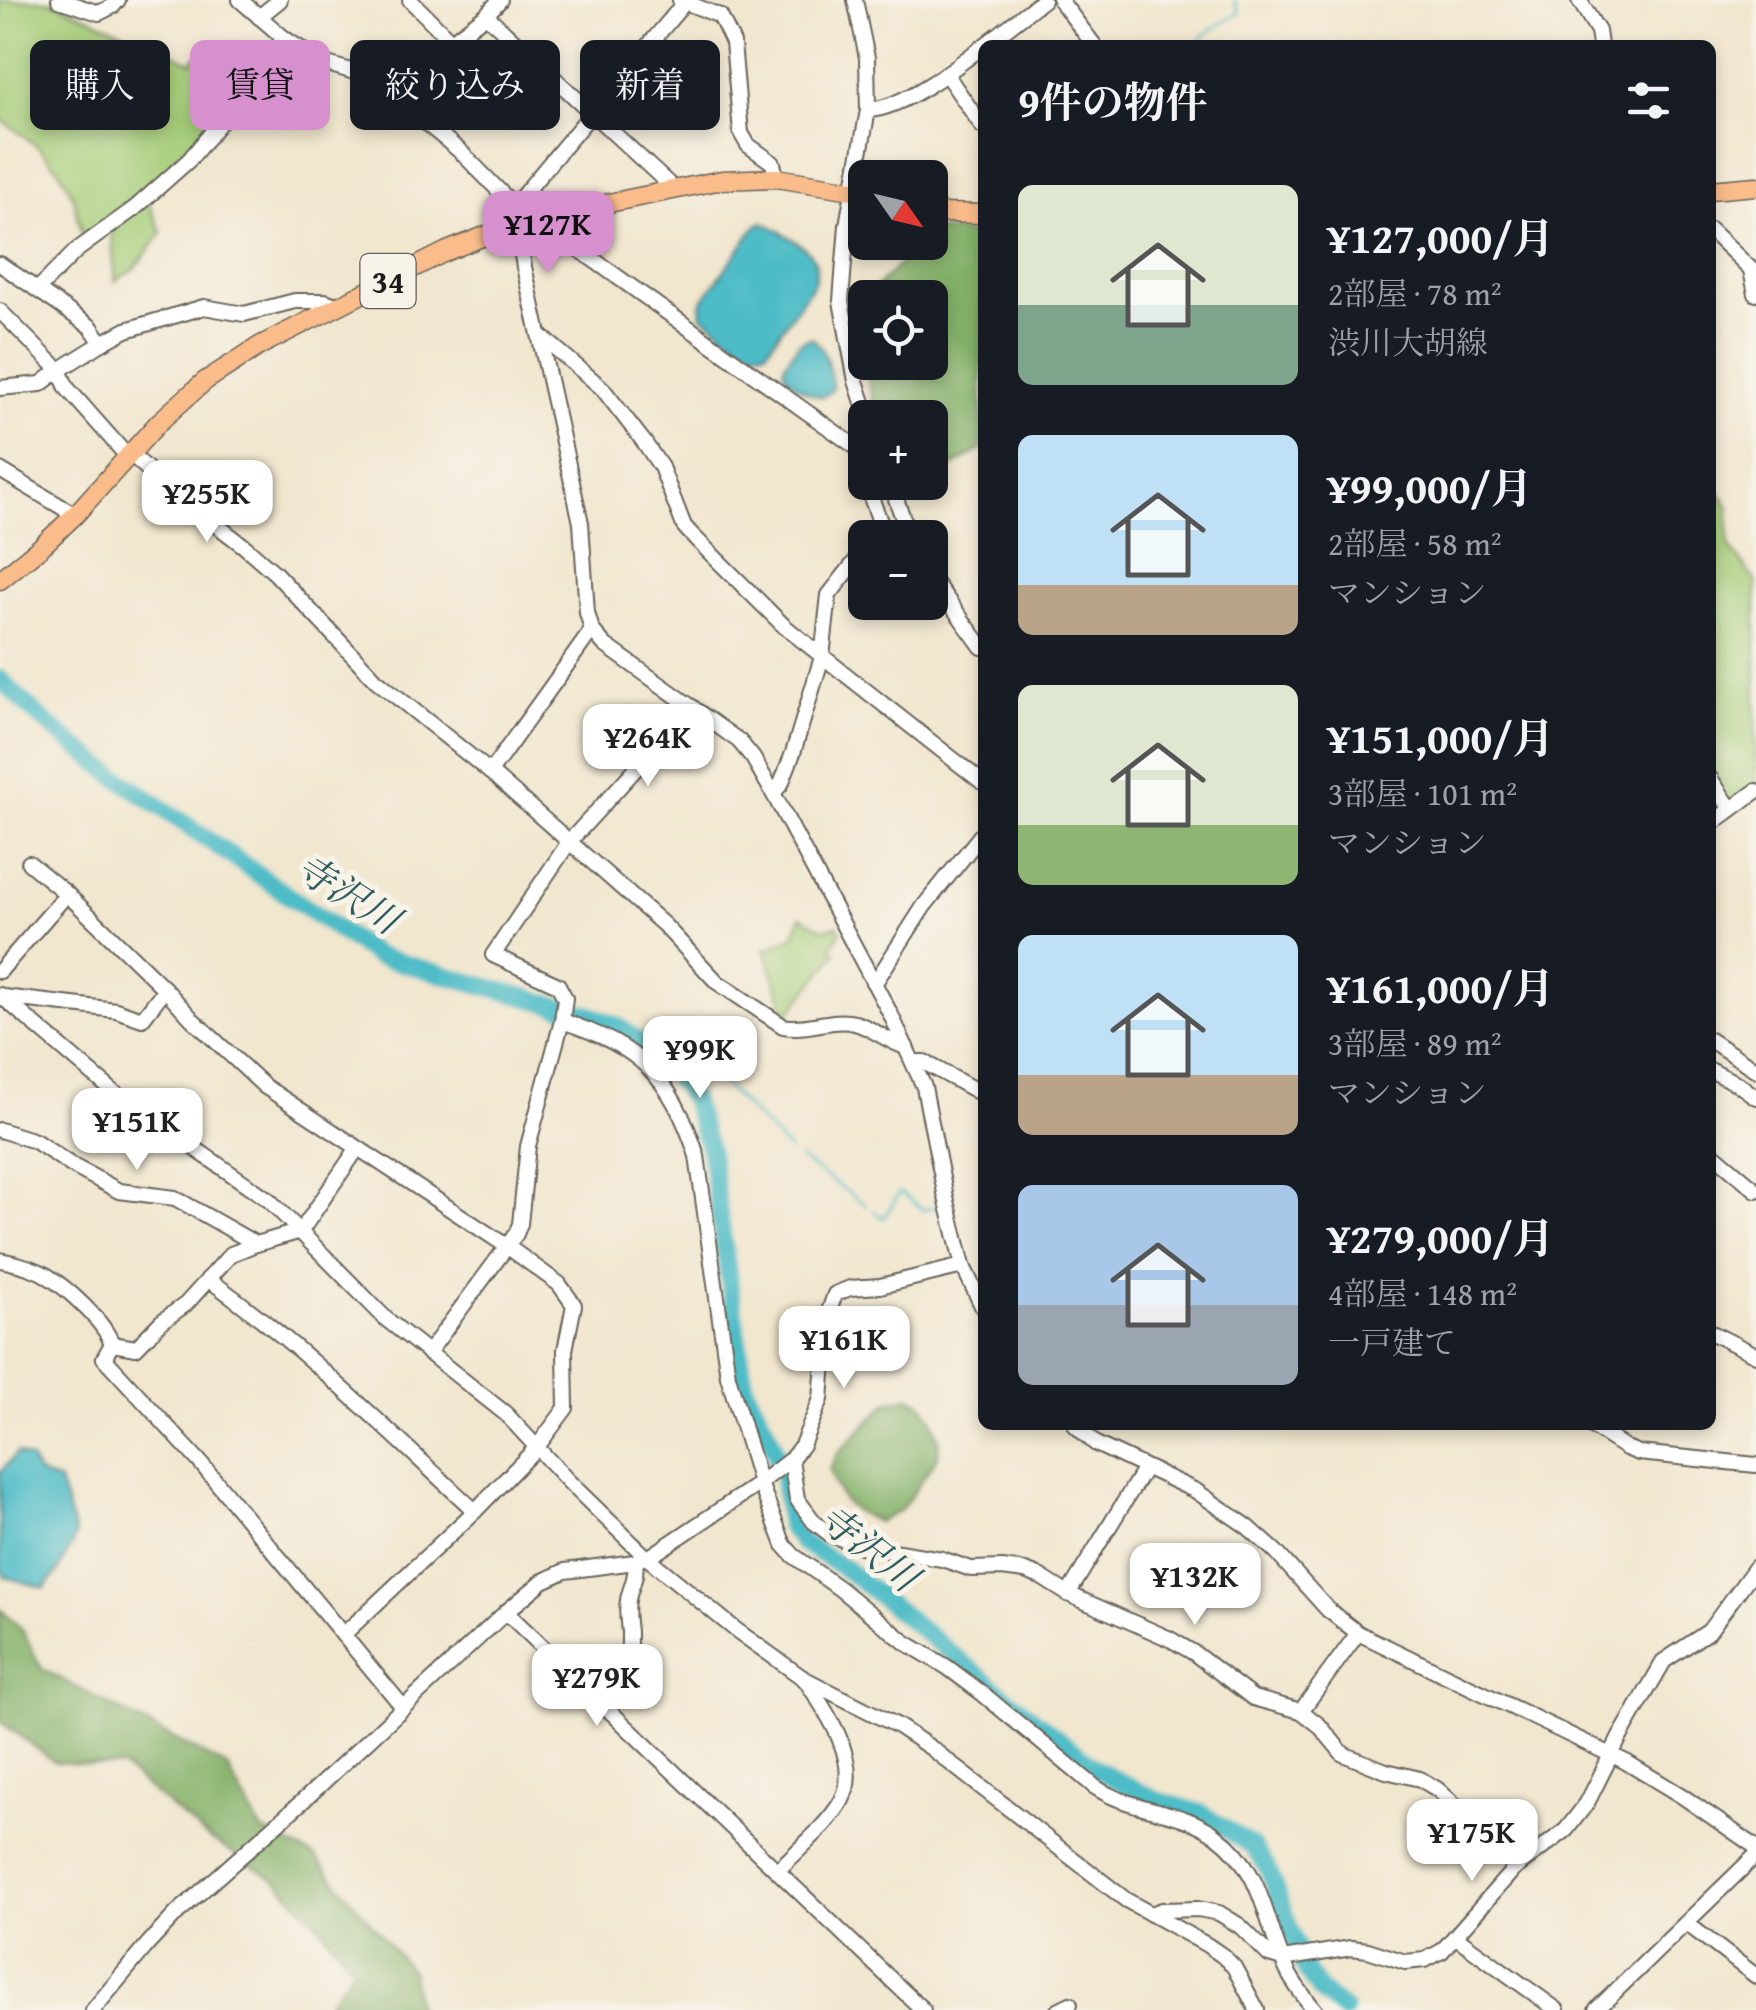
<!DOCTYPE html>
<html lang="ja">
<head>
<meta charset="utf-8">
<style>
	:root { --surface:#171b24; --page:#242831; --text:#f1f3f6; --muted:#9ea1a6; --accent:#d690ce }
	body { margin:0; font-family:"Gentium Book Plus","Noto Serif JP",serif; background:var(--page); color:var(--text); height:100vh; display:flex; flex-direction:column; font-size:38px; white-space:nowrap }
	* { box-sizing:border-box; margin:0 }
	p { font-size:32px; color:var(--muted) }
	.icon { flex:none; width:55px; height:55px; fill:none; stroke:currentColor; stroke-width:2; stroke-linecap:round; stroke-linejoin:round }
	.map { position:relative; flex:1; overflow:hidden }
	.details { position:absolute; left:978px; top:40px; width:738px; height:1390px; display:flex; flex-direction:column; background:var(--surface); border-radius:15px; box-shadow:0 5px 15px #0003 }
	.details>* { flex:none }
	.banner { position:absolute; left:30px; top:40px; width:798px; height:90px; display:flex; gap:20px }
	.needle { width:65px; rotate:124deg }
	.tools { position:absolute; left:848px; top:160px; display:grid; gap:20px }
	.tools a { display:grid; place-items:center; width:100px; height:100px; border-radius:15px; background:var(--surface); box-shadow:0 5px 15px #0003; font-size:50px }
	.price { position:absolute; translate:-50% -85px; padding:0 22px; border-radius:20px; background:#fff; color:#222; font-size:32px; line-height:65px; filter:drop-shadow(0 2px 5px #0008) }
	.price::after { content:''; position:absolute; left:50%; top:60px; width:30px; height:22px; margin-left:-15px; background:inherit; clip-path:polygon(0 0,100% 0,50% 100%) }
	.price.current { background:var(--accent); color:#111 }
	ul { padding:0; list-style:none }
	li { display:flex; align-items:center; gap:30px; height:250px; padding:0 40px }
	li span { display:grid; place-items:center; flex:none; width:280px; height:200px; border-radius:15px; color:#555 }
	li>.icon { margin-inline-start:auto }
	span .icon { width:120px; height:120px; fill:#fffc; stroke-width:1 }
	li b { font-size:42px }
	h2 { display:flex; justify-content:space-between; align-items:center; height:120px; padding:0 40px; font-size:42px }
	.pill { padding:0 35px; border-radius:15px; background:var(--surface); box-shadow:0 5px 15px #0003; font-size:35px; line-height:90px }
	.pill.current { background:var(--accent); color:#111 }
	.map>svg:first-child { display:block }
	.green { fill:#a4cc77; stroke:#60744a; stroke-width:2.5 }
	.forest { fill:#83b068; stroke:#506642; stroke-width:2.5 }
	.water { fill:#4ebcc7; stroke:#356c72; stroke-width:2.5 }
	.lines { fill:none; stroke-linecap:round; stroke-linejoin:round }
	.stream { stroke:#4ebcc7; stroke-width:2.5 }
	.river { stroke:#4ebcc7; stroke-width:18 }
	.minor-casing { stroke:#67635a; stroke-width:18 }
	.major-casing { stroke:#67635a; stroke-width:21 }
	.minor { stroke:#fff; stroke-width:14 }
	.major { stroke:#f9bc8a; stroke-width:18 }
	.labels { text-anchor:middle; dominant-baseline:central; stroke-width:10; stroke-linejoin:round; paint-order:stroke }
	.shield { fill:#f7f3e8; stroke:#5e5c59; stroke-width:2.5 }
	.shield-label { font-size:32px; font-weight:bold; fill:#1c1c1c }
	.water-label { font-size:38px; font-style:italic; fill:#305c60; stroke:#f7f3e8 }
</style>
</head>
<body>
<div class="map">
<svg width="1756" height="2010" viewBox="0 0 1756 2010">
	<rect width="100%" height="100%" fill="#f7f3e8"/>
	<filter id="ink" filterUnits="userSpaceOnUse"><feTurbulence type="fractalNoise" baseFrequency=".01" numOctaves="2"/><feDisplacementMap in="SourceGraphic" scale="20" xChannelSelector="R" yChannelSelector="G"/><feConvolveMatrix kernelMatrix="1 2 1 2 8 2 1 2 1" color-interpolation-filters="sRGB"/></filter>
	<filter id="wash" filterUnits="userSpaceOnUse"><feTurbulence type="fractalNoise" baseFrequency=".0048" numOctaves="4" result="noise"/><feDisplacementMap in="SourceGraphic" scale="40" xChannelSelector="R" yChannelSelector="G"/><feGaussianBlur stdDeviation="2.25" result="paint"/><feColorMatrix in="noise" values="0 0 0 0 0 0 0 0 0 0 0 0 0 0 0 0 0 1.4 0 .05"/><feComposite in="paint" operator="in"/></filter>
	<g filter="url(#wash)">
		<rect width="100%" height="100%" fill="#f1e6ce"/>
		<g class="green">
			<path d="M0 0H49L191 62C215 37 237 39 266 57L188 155 145 195 162 233 134 269 115 281 111 221 83 239C79 224 77 207 71 192 57 158 29 139 0 119Z"/>
			<polygon points="1710,479 1729,507 1729,546 1756,582 1756,785 1710,819"/>
			<polygon points="801,916 823,929 837,925 841,932 831,948 837,953 787,1016 765,949 793,937"/>
		</g>
		<g class="forest">
			<polygon points="934,229 982,235 982,449 930,480 930,418 876,417 854,310 865,299 865,362 930,362 930,298 866,297 921,243 930,242 930,233"/>
			<path d="M910 1397 922 1403 932 1418 939 1440 938 1457 901 1510 878 1522C846 1507 840 1503 830 1469L838 1453 888 1402Z"/>
			<polygon points="0,1609 21,1628 42,1669 227,1767 261,1830 316,1857 412,1972 417,2010 323,2010 353,1968 319,1925 277,1881 207,1837 122,1767 55,1762 0,1721"/>
		</g>
		<g class="water">
			<path d="M763 222C775 228 807 246 813 258 818 266 816 275 814 283L767 350C745 356 720 328 702 316L701 303 756 226Z"/>
			<path d="M812 338C827 349 830 371 833 389L823 397C812 396 783 381 784 368 784 363 789 356 792 353 798 343 801 340 812 338Z"/>
			<polygon points="17,1453 30,1459 38,1473 59,1482 76,1535 58,1571 45,1588 5,1577 0,1567 0,1473"/>
		</g>
		<g class="lines">
			<g class="stream">
				<polyline points="1198,45 1198,42 1209,31 1239,13 1234,0"/>
				<polyline points="102,762 162,803 159,808"/>
				<polyline points="653,1052 661,1046 678,1054 722,1083 789,1150"/>
				<polyline points="799,1158 866,1205"/>
				<polyline points="874,1211 884,1218 900,1192 924,1210 937,1206"/>
			</g>
			<polyline class="river" points="0,679 40,718 107,770 376,956 594,1016 618,1026 653,1052 673,1074 692,1100 710,1152 745,1387 769,1434 783,1475 789,1526 801,1542 848,1571 1096,1769 1156,1800 1201,1813 1252,1846 1267,1867 1305,1969 1320,1991 1344,2010"/>
		</g>
	</g>
	<g filter="url(#ink)">
		<g class="lines">
			<defs>
				<g id="minor">
					<polyline points="59,0 99,13 113,6 118,0"/>
					<polyline points="240,0 284,38 321,62 354,72 386,90 461,152 514,206 524,267 581,523 587,613 592,630 605,645 739,741 753,758 773,793 891,1015 924,1087 945,1193 963,1266 982,1306"/>
					<polyline points="410,0 451,41"/>
					<polyline points="680,0 720,16 733,43 741,133 748,145 773,163 776,178"/>
					<polyline points="855,0 867,58 868,110 847,225 841,301 856,381 868,418"/>
					<polyline points="1060,0 1094,45"/>
					<polyline points="1579,0 1598,31 1600,45"/>
					<polyline points="486,15 674,189"/>
					<polyline points="259,17 280,0"/>
					<polyline points="985,45 1043,0"/>
					<polyline points="946,74 982,126"/>
					<polyline points="386,90 486,15 500,0"/>
					<path d="M868 110C902 109 955 68 982 47"/>
					<polyline points="514,206 685,2"/>
					<polyline points="535,218 860,450 865,461"/>
					<polyline points="1710,230 1756,274"/>
					<polyline points="0,264 91,327 102,343 126,330 204,307 244,314 295,301 325,301 339,306"/>
					<polyline points="1751,270 1756,294"/>
					<polyline points="37,290 77,250 135,208 189,160 223,119 284,38"/>
					<polyline points="0,311 59,370 67,388 127,456"/>
					<polyline points="540,335 602,388 644,442 661,467 684,526 691,534 784,626 982,782"/>
					<polyline points="0,388 41,384 59,370 102,343"/>
					<path d="M130 453 168 488 244 546 275 573 376 680 490 772 664 925 717 982 783 1026C806 1031 832 1017 855 1023 873 1028 888 1042 906 1047"/>
					<polyline points="0,470 75,515"/>
					<polyline points="869,482 872,500 882,527 874,538"/>
					<polyline points="890,482 910,538"/>
					<polyline points="930,576 982,647"/>
					<polyline points="490,772 592,630"/>
					<polyline points="1710,778 1731,809"/>
					<polyline points="773,793 781,784 793,753 822,657 829,595 865,549"/>
					<polyline points="1710,825 1756,791"/>
					<polyline points="29,863 67,894 165,989 192,1019 264,1086 508,1247 559,1284 574,1305 565,1350 566,1408 537,1447 475,1511 343,1635"/>
					<polyline points="0,971 67,894"/>
					<polyline points="873,982 878,978 924,906 982,834"/>
					<polyline points="0,995 115,1093 269,1200 386,1319 506,1414 568,1481 645,1556 736,1630 803,1678 898,1726 931,1748 1126,1900 1207,1945 1223,1956 1234,1967 1257,2010"/>
					<polyline points="3,997 116,1010 142,1019 165,989"/>
					<path d="M562 1021C639 1046 672 1077 697 1156L728 1376 760 1483 784 1545 794 1556 840 1589 905 1642 947 1667 983 1694 1095 1787C1132 1812 1182 1809 1217 1836 1265 1872 1264 1923 1288 1972 1295 1986 1305 1998 1315 2010"/>
					<polyline points="1710,1040 1756,1070"/>
					<polyline points="914,1062 924,1062 982,1094"/>
					<polyline points="1710,1070 1738,1084 1756,1097"/>
					<polyline points="0,1130 35,1141 71,1165 119,1191 175,1198 256,1244"/>
					<polyline points="1710,1151 1756,1190"/>
					<path d="M0 1260C15 1263 33 1267 46 1275 67 1288 104 1321 112 1344"/>
					<path d="M208 1279C305 1348 388 1431 475 1511"/>
					<polyline points="1710,1332 1756,1355"/>
					<polyline points="112,1344 104,1358 199,1461 403,1707"/>
					<polyline points="112,1344 136,1348 161,1322 186,1304 231,1254 256,1244 301,1231 357,1149"/>
					<polyline points="428,1353 516,1234 520,1224 528,1146 562,1021 565,998 558,985 493,955 569,842 692,707"/>
					<polyline points="1075,1425 1096,1444 1196,1491 1248,1527 1275,1551 1328,1610 1358,1633 1626,1762 1682,1796 1756,1847"/>
					<polyline points="1590,1425 1626,1448 1639,1453 1756,1465"/>
					<polyline points="791,1459 797,1499 814,1522 831,1535 861,1546 942,1559 971,1569 1002,1568 1025,1571 1041,1577 1068,1594 1170,1639 1194,1653 1253,1698 1301,1711 1319,1725 1343,1754 1386,1771 1420,1779 1437,1789 1520,1864"/>
					<polyline points="648,1558 760,1483 791,1459 802,1445 821,1399 828,1314 835,1294 850,1288 880,1286 963,1266"/>
					<polyline points="1068,1594 1145,1468"/>
					<polyline points="506,1612 923,2010"/>
					<path d="M603 1704C623 1681 630 1664 629 1632 628 1622 626 1610 628 1600 630 1587 638 1576 635 1562"/>
					<polyline points="1301,1711 1358,1633"/>
					<path d="M778 1870C797 1851 830 1823 842 1800 862 1761 825 1709 804 1678"/>
					<polyline points="1151,1914 1162,1910 1198,1909 1219,1913 1240,1926 1269,1955 1283,1959 1351,1948 1368,1950 1405,1962 1425,1960 1442,1951 1513,1870 1566,1830 1587,1803 1620,1737 1664,1661 1709,1631 1756,1567"/>
					<polyline points="1686,1923 1756,1976"/>
					<polyline points="1456,1937 1557,2010"/>
					<polyline points="93,2010 148,1944 177,1913 305,1799 506,1612 543,1581 565,1571 635,1562 645,1556"/>
					<polyline points="1058,2010 1070,2004"/>
					<polyline points="1596,2010 1756,1855"/>
				</g>
				<g id="major">
					<polyline points="1710,190 1756,186"/>
					<polyline points="930,209 946,213 982,214"/>
					<polyline points="0,580 42,546 75,515 159,422 205,381 261,345 447,251 497,231 535,218 722,180 776,178 865,192"/>
				</g>
			</defs>
			<use href="#minor" class="minor-casing"/>
			<use href="#major" class="major-casing"/>
			<use href="#minor" class="minor"/>
			<use href="#major" class="major"/>
		</g>
	</g>
	<g class="labels">
		<rect class="shield" x="360.5" y="254" width="55" height="54" rx="8"/>
		<g class="shield-label">
			<text x="388" y="281">34</text>
		</g>
		<g class="water-label">
			<text transform="translate(348 893) rotate(32)">寺沢川</text>
			<text transform="translate(869 1547) rotate(38)">寺沢川</text>
		</g>
	</g>
</svg>
<div class="tools">
<a><svg class="needle" viewBox="-14 -14 28 28"><path d="M0-13l5 13h-10z" fill="#e53935"/><path d="M0 13l5-13h-10z" fill="#9ea1a6"/></svg></a>
<a><svg class="icon" aria-label="locate" viewBox="0 0 24 24"><circle cx="12" cy="12" r="6"/><path d="M12 2v4M12 18v4M2 12h4M18 12h4"/></svg></a>
<a>+</a>
<a>−</a>
</div>
<b class="price current" style="left:548px;top:276px">¥127K</b>
<b class="price" style="left:207px;top:545px">¥255K</b>
<b class="price" style="left:648px;top:789px">¥264K</b>
<b class="price" style="left:700px;top:1101px">¥99K</b>
<b class="price" style="left:137px;top:1173px">¥151K</b>
<b class="price" style="left:844px;top:1391px">¥161K</b>
<b class="price" style="left:1195px;top:1628px">¥132K</b>
<b class="price" style="left:597px;top:1729px">¥279K</b>
<b class="price" style="left:1472px;top:1884px">¥175K</b>
<div class="banner">
<a class="pill">購入</a>
<a class="pill current">賃貸</a>
<a class="pill">絞り込み</a>
<a class="pill">新着</a>
</div>
<section class="details">
<h2>9件の物件<svg class="icon" aria-label="filters" viewBox="0 0 24 24"><path d="M4 7h16M4 17h16"/><circle cx="9" cy="7" r="2"/><circle cx="15" cy="17" r="2"/></svg></h2>
<ul>
<li><span style="background:linear-gradient(#dfe7d0 60%,#7fa58c 0)"><svg class="icon" aria-label="home" viewBox="0 0 24 24"><path d="M3 11l9-7 9 7M6 9v11h12V9"/></svg></span><div><b>¥127,000/月</b><p>2部屋 · 78 m²</p><p>渋川大胡線</p></div></li>
<li><span style="background:linear-gradient(#bfe0f5 75%,#b9a48a 0)"><svg class="icon" aria-label="home" viewBox="0 0 24 24"><path d="M3 11l9-7 9 7M6 9v11h12V9"/></svg></span><div><b>¥99,000/月</b><p>2部屋 · 58 m²</p><p>マンション</p></div></li>
<li><span style="background:linear-gradient(#dfe7d0 70%,#8fb573 0)"><svg class="icon" aria-label="home" viewBox="0 0 24 24"><path d="M3 11l9-7 9 7M6 9v11h12V9"/></svg></span><div><b>¥151,000/月</b><p>3部屋 · 101 m²</p><p>マンション</p></div></li>
<li><span style="background:linear-gradient(#bfe0f5 70%,#b9a48a 0)"><svg class="icon" aria-label="home" viewBox="0 0 24 24"><path d="M3 11l9-7 9 7M6 9v11h12V9"/></svg></span><div><b>¥161,000/月</b><p>3部屋 · 89 m²</p><p>マンション</p></div></li>
<li><span style="background:linear-gradient(#a9c7e8 60%,#9aa5b1 0)"><svg class="icon" aria-label="home" viewBox="0 0 24 24"><path d="M3 11l9-7 9 7M6 9v11h12V9"/></svg></span><div><b>¥279,000/月</b><p>4部屋 · 148 m²</p><p>一戸建て</p></div></li>
</ul>
</section>
</div>
</body>
</html>
